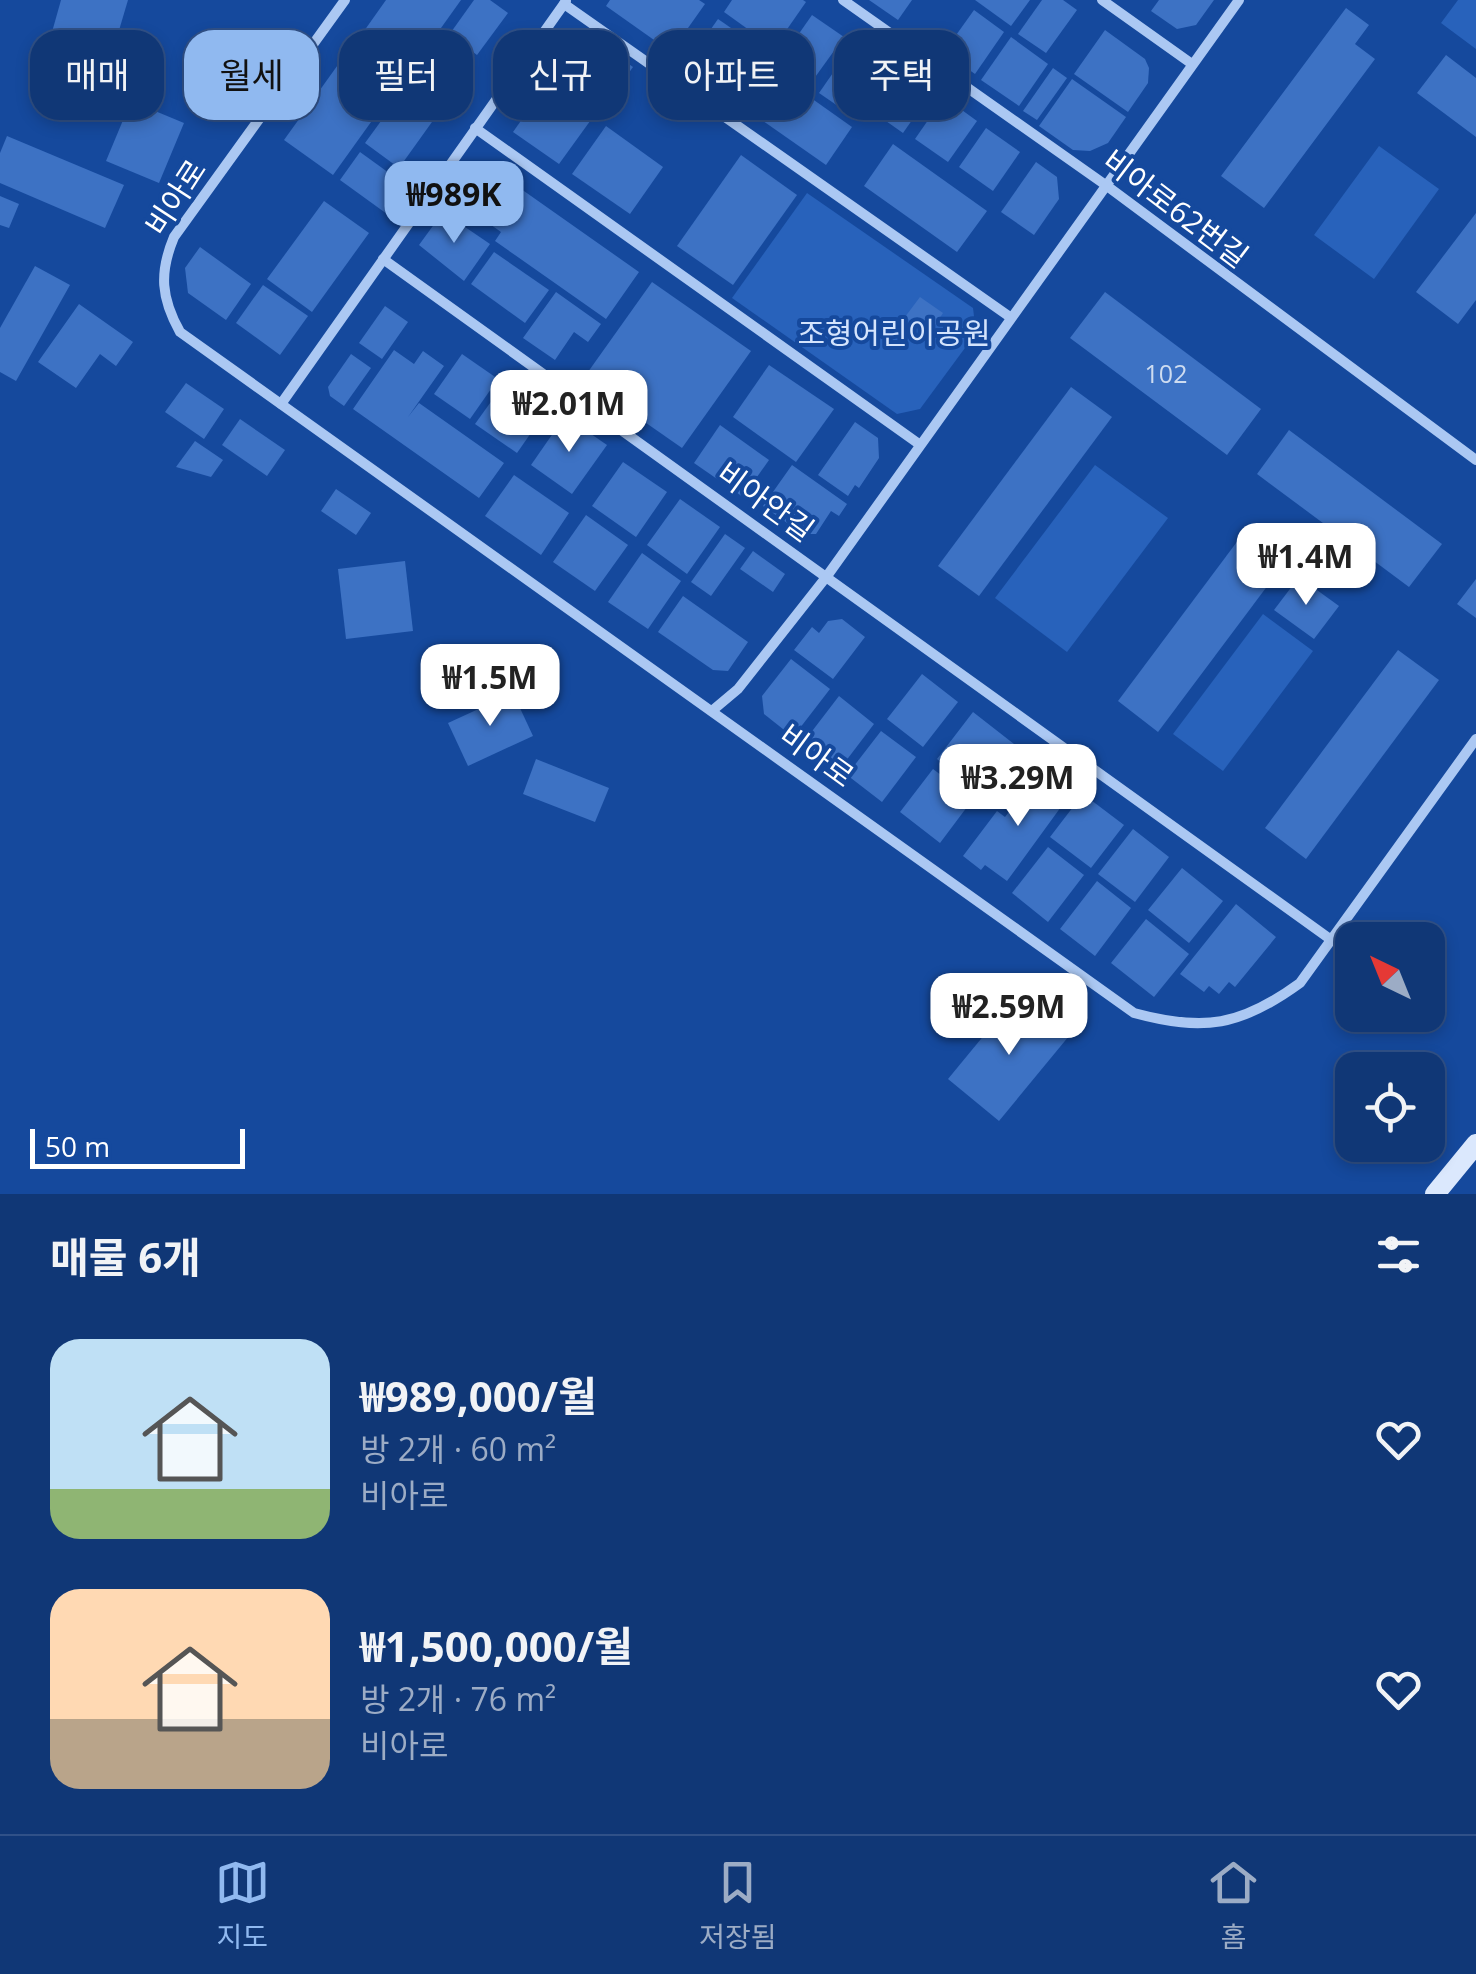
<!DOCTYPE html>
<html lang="ko">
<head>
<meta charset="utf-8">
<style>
	:root { --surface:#103776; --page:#1e427e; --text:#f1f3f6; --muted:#9cacc5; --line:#305188; --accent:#90b9f0 }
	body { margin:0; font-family:"Open Sans","Noto Sans KR",sans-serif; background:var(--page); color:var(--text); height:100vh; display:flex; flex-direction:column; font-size:38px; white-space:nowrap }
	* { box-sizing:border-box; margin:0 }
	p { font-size:32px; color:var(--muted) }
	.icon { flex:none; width:55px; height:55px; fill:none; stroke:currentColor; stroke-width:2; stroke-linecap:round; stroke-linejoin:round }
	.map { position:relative; height:1194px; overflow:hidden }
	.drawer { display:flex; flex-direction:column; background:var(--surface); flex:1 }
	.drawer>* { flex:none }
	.top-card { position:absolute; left:30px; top:30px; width:1418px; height:90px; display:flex; gap:20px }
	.needle { width:65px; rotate:317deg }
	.controls { position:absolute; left:1335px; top:922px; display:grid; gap:20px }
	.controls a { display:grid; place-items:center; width:110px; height:110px; border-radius:20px; background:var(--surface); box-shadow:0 5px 15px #0003,0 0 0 2px var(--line); font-size:50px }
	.scale { position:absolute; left:30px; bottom:25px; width:215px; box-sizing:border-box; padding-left:10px; border:5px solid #fff; border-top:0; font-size:28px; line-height:35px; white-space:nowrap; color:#fff; -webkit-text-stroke:8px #15499d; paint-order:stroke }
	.price { position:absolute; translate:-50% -85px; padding:0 22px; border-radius:20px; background:#fff; color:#222; font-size:32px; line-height:65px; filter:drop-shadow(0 2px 5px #0008) }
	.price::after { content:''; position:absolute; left:50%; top:60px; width:30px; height:22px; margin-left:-15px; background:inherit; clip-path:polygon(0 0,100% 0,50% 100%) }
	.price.current { background:var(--accent); color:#111 }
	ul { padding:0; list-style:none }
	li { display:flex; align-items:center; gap:30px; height:250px; padding:0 50px }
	li span { display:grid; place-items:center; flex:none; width:280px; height:200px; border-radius:30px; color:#555 }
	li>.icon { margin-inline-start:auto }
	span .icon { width:120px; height:120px; fill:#fffc; stroke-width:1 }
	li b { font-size:42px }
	h2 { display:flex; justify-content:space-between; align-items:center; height:120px; padding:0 50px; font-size:42px }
	.tag { padding:0 35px; border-radius:30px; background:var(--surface); box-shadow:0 5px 15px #0003,0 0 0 2px var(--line); font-size:35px; line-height:90px }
	.tag.current { background:var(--accent); color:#111 }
	.tab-bar { display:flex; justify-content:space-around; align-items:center; height:140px; border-top:2px solid var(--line); background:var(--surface); font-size:28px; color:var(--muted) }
	.tab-bar a { display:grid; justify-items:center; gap:5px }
	.tab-bar .current { color:var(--accent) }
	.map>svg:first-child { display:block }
	.green { fill:#2862bb }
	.building { fill:#3d72c4 }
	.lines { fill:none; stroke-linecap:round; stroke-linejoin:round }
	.minor { stroke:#abc8f3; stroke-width:10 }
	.secondary { stroke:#dbe8fd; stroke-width:20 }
	.labels { text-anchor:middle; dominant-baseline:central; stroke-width:8; stroke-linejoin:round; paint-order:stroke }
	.number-label { font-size:25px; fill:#cedcf0 }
	.street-label { font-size:30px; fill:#fff; stroke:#15499d }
	.park-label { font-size:30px; fill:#d4e4fd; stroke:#15499d }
</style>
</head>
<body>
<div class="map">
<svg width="1476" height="1194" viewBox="0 0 1476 1194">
	<rect width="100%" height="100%" fill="#15499d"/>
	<g class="green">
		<polygon points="1458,0 1476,0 1476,49 1441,23"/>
		<polygon points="1379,146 1439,189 1374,279 1314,235"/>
		<polygon points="807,193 973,308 976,333 920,409 897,414 732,298"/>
		<polygon points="1095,465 1168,518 1067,652 995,598"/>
		<polygon points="1263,614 1313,651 1223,771 1173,734"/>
	</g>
	<g class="building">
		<polygon points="61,0 128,0 104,81 43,64"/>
		<polygon points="386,0 461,0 401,84 352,48"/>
		<polygon points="474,0 490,0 508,13 477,55 449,35"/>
		<polygon points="610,0 699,0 705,4 671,52 606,6"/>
		<polygon points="732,0 803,0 806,2 774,48 724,12"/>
		<polygon points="869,0 912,0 898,20"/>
		<polygon points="975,0 1030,0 1011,26"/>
		<polygon points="1042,0 1063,0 1077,10 1046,53 1018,34"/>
		<polygon points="1159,0 1214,0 1196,25 1177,29 1151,11"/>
		<polygon points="1346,8 1369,25 1355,44 1375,59 1264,208 1221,176"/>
		<polygon points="974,10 1004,32 975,74 944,52"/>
		<polygon points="812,15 844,37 808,87 777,65"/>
		<polygon points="718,19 773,57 742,101 687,63"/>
		<polygon points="1105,30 1145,59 1149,68 1148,83 1128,112 1074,74"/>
		<polygon points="583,32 633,67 601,112 551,76"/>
		<polygon points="1011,37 1048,64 1019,106 981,80"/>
		<polygon points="853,44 886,66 851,115 819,93"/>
		<polygon points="345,55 394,90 333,175 284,140"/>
		<polygon points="1446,55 1476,78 1476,137 1417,93"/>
		<polygon points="894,67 931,93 903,133 866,107"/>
		<polygon points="1053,68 1067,78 1037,120 1023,111"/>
		<polygon points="780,76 852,127 826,165 753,114"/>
		<polygon points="1072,79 1126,117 1108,143 1090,151 1073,150 1039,126"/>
		<polygon points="408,84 442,108 399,168 365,143"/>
		<polygon points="547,84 593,117 559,164 513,132"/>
		<polygon points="944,97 977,121 948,162 915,139"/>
		<polygon points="131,101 184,123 159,183 106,161"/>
		<polygon points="606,126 663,167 630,214 572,174"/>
		<polygon points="986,128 1020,152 993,191 959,167"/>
		<polygon points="7,136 124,185 105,228 0,183 0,153"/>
		<polygon points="893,144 987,211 957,252 864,186"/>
		<polygon points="360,152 407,186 387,214 340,180"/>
		<polygon points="741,155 797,195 733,285 677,246"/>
		<polygon points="1036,162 1057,177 1059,199 1034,235 1001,212"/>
		<polygon points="514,184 639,272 606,319 495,241 501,232 487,222"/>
		<polygon points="0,196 19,204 9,228 0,225"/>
		<polygon points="324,201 369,233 312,312 267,279"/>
		<polygon points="443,212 490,244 464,281 419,245"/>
		<polygon points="1476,213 1476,300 1458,324 1416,292"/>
		<polygon points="200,247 251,284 226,320 188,293 185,268"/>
		<polygon points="494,252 549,290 525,323 471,284"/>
		<polygon points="35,266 70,285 16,381 0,372 0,328"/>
		<polygon points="652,282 751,351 682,448 583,379"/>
		<polygon points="263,285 308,316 280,355 236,323"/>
		<polygon points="556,292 601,324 588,342 574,332 555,360 523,338"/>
		<polygon points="1105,292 1261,409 1227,455 1070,338"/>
		<polygon points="920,297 943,313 929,334 905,317"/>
		<polygon points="79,304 133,342 116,366 100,354 76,388 38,362"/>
		<polygon points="385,306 408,322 382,359 359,343"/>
		<polygon points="394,350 414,364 423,351 444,366 408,417 419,403 504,463 479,498 353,409"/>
		<polygon points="351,354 371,368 344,406 330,396 328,387"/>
		<polygon points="462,354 498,379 470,419 434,394"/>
		<polygon points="769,365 834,409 796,462 733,417"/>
		<polygon points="508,378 549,407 517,453 475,424"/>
		<polygon points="186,383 224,409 204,439 165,412"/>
		<polygon points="1071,387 1112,417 979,596 938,566"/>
		<polygon points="565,416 607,445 572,494 531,465"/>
		<polygon points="240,419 285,450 267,476 222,445"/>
		<polygon points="855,422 878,438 879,458 859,488 855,485 848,496 818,475"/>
		<polygon points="720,425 769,460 743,497 694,463"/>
		<polygon points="1289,430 1442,544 1409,587 1257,474"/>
		<polygon points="195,441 223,460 211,477 176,467"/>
		<polygon points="623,462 667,492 636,537 592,506"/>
		<polygon points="792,465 847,504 839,516 831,511 816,534 803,534 763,506"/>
		<polygon points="514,475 569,513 541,555 485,516"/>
		<polygon points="336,489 371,513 356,535 321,511"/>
		<polygon points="680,499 720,527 687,574 647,545"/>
		<polygon points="586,515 628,545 595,591 553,562"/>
		<polygon points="1251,523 1292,553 1158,732 1118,701"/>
		<polygon points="725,534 745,548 711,596 691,582"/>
		<polygon points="753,551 785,574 773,592 740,569"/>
		<polygon points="642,553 681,581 648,629 608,602"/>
		<polygon points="405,561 413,631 346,639 338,569"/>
		<polygon points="1299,577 1339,606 1314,639 1274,610"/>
		<polygon points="1476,579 1476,618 1457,604"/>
		<polygon points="683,596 748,642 728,671 713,670 658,632"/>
		<polygon points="842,619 865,637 833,679 794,650 812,627 819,633 828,621"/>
		<polygon points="1398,650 1439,680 1306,859 1265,828"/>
		<polygon points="791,659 830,689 793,737 764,714 762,696"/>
		<polygon points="922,674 958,702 923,747 887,719"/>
		<polygon points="513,693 533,736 468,766 448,723"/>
		<polygon points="839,696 874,724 839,770 803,743"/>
		<polygon points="973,712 1014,744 978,791 937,759"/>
		<polygon points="881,731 916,757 882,802 847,775"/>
		<polygon points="1026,753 1040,764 1023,786 1009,775"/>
		<polygon points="536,759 609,788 595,822 523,794"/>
		<polygon points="933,769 973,799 940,843 900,812"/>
		<polygon points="1052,773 1074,789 1007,881 985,865 981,870 963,856 997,811 1005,817 1028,787 1037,793"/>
		<polygon points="1083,794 1124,825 1091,868 1050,837"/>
		<polygon points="1133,829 1169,857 1135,902 1098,874"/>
		<polygon points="1048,847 1084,875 1048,922 1012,893"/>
		<polygon points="1182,868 1223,901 1189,943 1148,910"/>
		<polygon points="1097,881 1131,908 1095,956 1060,929"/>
		<polygon points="1236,904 1276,937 1235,987 1229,982 1219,994 1209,986 1204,992 1180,974"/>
		<polygon points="1146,919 1189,954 1154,997 1111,963"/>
		<polygon points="1018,994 1069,1036 999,1121 948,1079"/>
	</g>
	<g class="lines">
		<g class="minor">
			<path d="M345 0 174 237C159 273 161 298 180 332L1134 1013C1204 1032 1241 1026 1300 983L1476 739"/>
			<polyline points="843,0 1107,186 1476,460"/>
			<polyline points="1102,0 1192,64"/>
			<polyline points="564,4 1010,317"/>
			<polyline points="475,128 919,444"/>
			<polyline points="383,259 1330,939"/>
			<polyline points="281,404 566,1"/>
			<polyline points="713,710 738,689 827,576 1239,0"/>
		</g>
		<polyline class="secondary" points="1435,1194 1476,1144"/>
	</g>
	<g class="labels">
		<g class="number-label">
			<text x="1166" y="373">102</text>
		</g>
		<g class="street-label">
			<text transform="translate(175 197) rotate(-57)">비아로</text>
			<text transform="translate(1176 208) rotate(37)">비아로62번길</text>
			<text transform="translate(766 501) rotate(36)">비아안길</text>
			<text transform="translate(817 755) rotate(36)">비아로</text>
		</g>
		<g class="park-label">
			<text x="894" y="332">조형어린이공원</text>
		</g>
	</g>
</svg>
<div class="controls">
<a><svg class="needle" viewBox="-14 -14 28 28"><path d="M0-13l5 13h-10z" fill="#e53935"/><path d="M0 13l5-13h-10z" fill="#9cacc5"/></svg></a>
<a><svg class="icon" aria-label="locate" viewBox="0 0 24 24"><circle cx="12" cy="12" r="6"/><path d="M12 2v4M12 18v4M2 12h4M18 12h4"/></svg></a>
</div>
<div class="scale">50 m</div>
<b class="price current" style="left:454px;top:246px">₩989K</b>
<b class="price" style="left:569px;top:455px">₩2.01M</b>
<b class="price" style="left:1306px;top:608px">₩1.4M</b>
<b class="price" style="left:490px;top:729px">₩1.5M</b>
<b class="price" style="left:1018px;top:829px">₩3.29M</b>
<b class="price" style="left:1009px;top:1058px">₩2.59M</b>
<div class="top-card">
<a class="tag">매매</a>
<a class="tag current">월세</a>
<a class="tag">필터</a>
<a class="tag">신규</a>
<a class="tag">아파트</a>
<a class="tag">주택</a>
</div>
</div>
<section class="drawer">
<h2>매물 6개<svg class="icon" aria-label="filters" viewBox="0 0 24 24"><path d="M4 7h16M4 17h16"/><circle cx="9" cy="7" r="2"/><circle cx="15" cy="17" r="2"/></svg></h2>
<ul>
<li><span style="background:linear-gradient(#bfe0f5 75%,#8fb573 0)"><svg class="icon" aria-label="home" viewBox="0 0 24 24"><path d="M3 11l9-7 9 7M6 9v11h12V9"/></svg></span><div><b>₩989,000/월</b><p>방 2개 · 60 m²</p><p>비아로</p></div><svg class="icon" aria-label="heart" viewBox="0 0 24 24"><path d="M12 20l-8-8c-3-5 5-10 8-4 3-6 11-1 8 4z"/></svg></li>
<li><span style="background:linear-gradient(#ffd9b3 65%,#b9a48a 0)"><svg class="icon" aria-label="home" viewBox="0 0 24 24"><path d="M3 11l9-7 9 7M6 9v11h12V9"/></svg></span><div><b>₩1,500,000/월</b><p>방 2개 · 76 m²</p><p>비아로</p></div><svg class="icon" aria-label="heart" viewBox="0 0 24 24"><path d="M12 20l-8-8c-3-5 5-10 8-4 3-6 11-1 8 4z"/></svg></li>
</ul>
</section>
<nav class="tab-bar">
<a class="current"><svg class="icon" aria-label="map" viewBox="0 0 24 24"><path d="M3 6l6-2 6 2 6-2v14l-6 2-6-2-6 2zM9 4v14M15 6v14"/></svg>지도</a>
<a><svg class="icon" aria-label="saved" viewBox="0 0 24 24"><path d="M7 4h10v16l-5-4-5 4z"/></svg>저장됨</a>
<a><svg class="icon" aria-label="home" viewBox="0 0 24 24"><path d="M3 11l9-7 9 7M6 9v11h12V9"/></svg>홈</a>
</nav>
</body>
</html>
